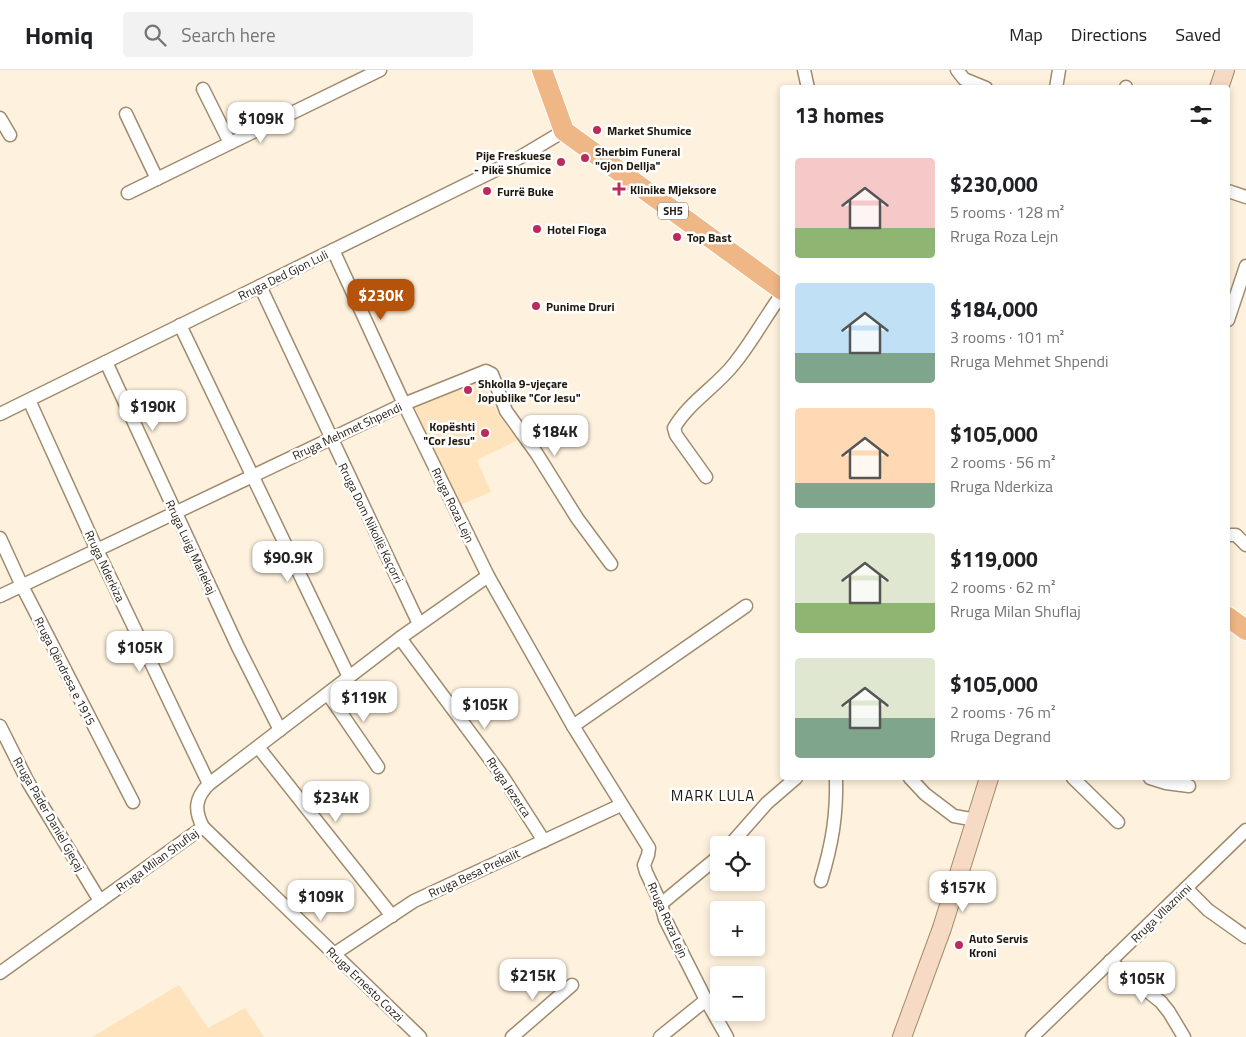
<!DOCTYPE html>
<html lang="en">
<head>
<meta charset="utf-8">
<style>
	:root { --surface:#fff; --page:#f2f2f2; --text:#202124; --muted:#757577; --line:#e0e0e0; --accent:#b45309 }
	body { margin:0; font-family:"Titillium Web",sans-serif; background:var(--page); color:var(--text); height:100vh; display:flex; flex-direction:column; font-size:19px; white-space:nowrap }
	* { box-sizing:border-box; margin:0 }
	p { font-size:16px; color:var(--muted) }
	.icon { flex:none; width:28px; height:28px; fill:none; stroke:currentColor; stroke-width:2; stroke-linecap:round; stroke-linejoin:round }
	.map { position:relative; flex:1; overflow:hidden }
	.side { position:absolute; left:780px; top:15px; width:450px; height:695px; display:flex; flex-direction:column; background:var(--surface); border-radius:5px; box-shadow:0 2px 8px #0003 }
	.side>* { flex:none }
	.tools { position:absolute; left:710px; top:766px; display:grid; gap:10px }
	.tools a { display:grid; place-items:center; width:55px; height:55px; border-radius:5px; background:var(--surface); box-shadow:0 2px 8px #0003; font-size:25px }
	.price { position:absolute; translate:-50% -42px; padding:0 11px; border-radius:10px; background:#fff; color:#222; font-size:16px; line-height:32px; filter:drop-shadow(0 1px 2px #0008) }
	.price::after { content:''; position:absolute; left:50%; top:30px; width:15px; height:11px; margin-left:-8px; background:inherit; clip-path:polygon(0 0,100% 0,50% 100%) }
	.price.selected { background:var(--accent); color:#fff }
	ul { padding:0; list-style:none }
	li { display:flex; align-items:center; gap:15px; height:125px; padding:0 15px }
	li span { display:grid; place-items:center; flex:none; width:140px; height:100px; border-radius:5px; color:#555 }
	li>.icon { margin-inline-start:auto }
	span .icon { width:60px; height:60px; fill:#fffc; stroke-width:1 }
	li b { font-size:21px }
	h2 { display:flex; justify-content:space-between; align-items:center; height:60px; padding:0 15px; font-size:21px }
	header { display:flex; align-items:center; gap:30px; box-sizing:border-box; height:70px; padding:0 25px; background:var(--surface); border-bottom:1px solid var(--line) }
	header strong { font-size:24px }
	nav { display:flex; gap:28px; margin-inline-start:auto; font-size:18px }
	.search { width:350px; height:45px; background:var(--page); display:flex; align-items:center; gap:12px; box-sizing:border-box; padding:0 18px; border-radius:5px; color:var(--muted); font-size:19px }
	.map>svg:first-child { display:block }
	.built { fill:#fee3bc }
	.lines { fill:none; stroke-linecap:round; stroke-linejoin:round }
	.minor-casing { stroke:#9f8b6d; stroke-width:15 }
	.secondary-casing { stroke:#9f8b6d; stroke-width:20 }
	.primary-casing { stroke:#fff; stroke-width:22 }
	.minor { stroke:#fff; stroke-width:12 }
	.secondary { stroke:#f7dac3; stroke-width:18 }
	.primary { stroke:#efb686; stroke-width:20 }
	.poi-dot { fill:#ba2b5c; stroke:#fff; stroke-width:2 }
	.labels { text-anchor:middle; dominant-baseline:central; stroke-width:5; stroke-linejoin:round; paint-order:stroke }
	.shield { fill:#fff; stroke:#645e56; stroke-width:1 }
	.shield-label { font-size:11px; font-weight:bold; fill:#21190e }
	.poi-label { font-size:12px; font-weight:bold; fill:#21190e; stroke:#fff; text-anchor:start }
	.street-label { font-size:12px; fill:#21190e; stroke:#fff }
	.quarter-label { font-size:15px; letter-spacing:1px; fill:#21190e; stroke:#fff }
</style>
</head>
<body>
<header>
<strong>Homiq</strong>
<div class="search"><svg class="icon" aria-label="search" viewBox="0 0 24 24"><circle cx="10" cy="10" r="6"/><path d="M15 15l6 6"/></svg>Search here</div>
<nav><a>Map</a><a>Directions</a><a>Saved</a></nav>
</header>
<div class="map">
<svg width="1246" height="967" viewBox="0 0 1246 967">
	<rect width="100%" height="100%" fill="#fef1dd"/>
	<g class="built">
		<polygon points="480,308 499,346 518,370 477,390 491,422 460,435 414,338"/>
		<polygon points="179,915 208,958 245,938 264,967 92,967"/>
	</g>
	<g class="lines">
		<defs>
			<g id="minor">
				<polyline points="804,0 808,18"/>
				<polyline points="957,0 964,9 986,18"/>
				<polyline points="1056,18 1059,0"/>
				<polyline points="1126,18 1126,17"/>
				<polyline points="203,19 230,73"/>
				<polyline points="126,44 157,109"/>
				<polyline points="0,48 10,65"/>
				<polyline points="1228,121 1246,127"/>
				<polyline points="128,123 380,0"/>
				<polyline points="333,180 404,334 488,506 573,656 649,778 648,785 644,795 646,802 661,834 665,849 706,930 727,967"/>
				<polyline points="260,216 419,554"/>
				<polyline points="1228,250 1246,196"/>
				<polyline points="180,255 349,607"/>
				<polyline points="106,292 238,577 280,660"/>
				<polyline points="29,330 97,480 209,714"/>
				<polyline points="0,344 512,92 564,61"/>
				<path d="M706 407 676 365 674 358C689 332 716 317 734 294 752 272 765 247 782 224"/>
				<polyline points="1228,465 1236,465 1246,475"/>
				<polyline points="0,468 22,516 133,732"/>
				<polyline points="0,526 404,334 486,301 492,304 506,341 537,384 577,448 611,494"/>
				<polyline points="400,568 501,704 544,771"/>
				<polyline points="328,624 378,697"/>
				<polyline points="0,656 28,712 100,831"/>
				<polyline points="573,656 746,536"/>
				<polyline points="258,677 392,846"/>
				<polyline points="910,708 925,724 954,746 976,750"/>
				<polyline points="1073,708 1118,752"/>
				<polyline points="1150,708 1166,713 1189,716"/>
				<polyline points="730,775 767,733 796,708"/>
				<path d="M821 811C832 774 837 746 836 708"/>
				<polyline points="1186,818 1208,840 1246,867"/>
				<polyline points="661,834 719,786"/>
				<polyline points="334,884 414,831 621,735"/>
				<polyline points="1110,891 1161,932 1169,942 1184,967"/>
				<polyline points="0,903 203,757"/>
				<path d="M420 967 203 757C194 740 195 728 209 714L400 568 488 506"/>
				<polyline points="512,967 572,915"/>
				<polyline points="660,967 706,930"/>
				<polyline points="1032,967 1246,760"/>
			</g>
			<g id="secondary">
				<polyline points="1219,18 1225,0"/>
				<polyline points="902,967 942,858 989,708"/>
			</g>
			<g id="primary">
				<polyline points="542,0 564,61 782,220"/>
				<polyline points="1228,547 1246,560"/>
			</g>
		</defs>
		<use href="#minor" class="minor-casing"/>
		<use href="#secondary" class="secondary-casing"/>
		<use href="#primary" class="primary-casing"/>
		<use href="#minor" class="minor"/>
		<use href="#secondary" class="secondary"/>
		<use href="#primary" class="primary"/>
	</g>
	<g class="poi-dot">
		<circle cx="597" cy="60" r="5"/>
		<circle cx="585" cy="88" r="5"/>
		<circle cx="561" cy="92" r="5"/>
		<path d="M616.5 111.5h5v5h5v5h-5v5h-5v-5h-5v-5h5z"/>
		<circle cx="487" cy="121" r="5"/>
		<circle cx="537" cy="159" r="5"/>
		<circle cx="677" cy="167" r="5"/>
		<circle cx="536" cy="236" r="5"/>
		<circle cx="468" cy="320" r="5"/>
		<circle cx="485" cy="363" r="5"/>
		<circle cx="959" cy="875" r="5"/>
	</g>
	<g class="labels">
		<rect class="shield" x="658" y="132.5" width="30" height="17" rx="4"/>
		<g class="shield-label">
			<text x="673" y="141">SH5</text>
		</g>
		<g class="poi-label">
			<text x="607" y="60">Market Shumice</text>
			<text x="595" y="81">Sherbim Funeral<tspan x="595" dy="14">"Gjon Dellja"</tspan></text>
			<text x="551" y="85" text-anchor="end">Pije Freskuese<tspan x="551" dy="14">- Pikë Shumice</tspan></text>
			<text x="630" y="119">Klinike Mjeksore</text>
			<text x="497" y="121">Furrë Buke</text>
			<text x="547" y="159">Hotel Floga</text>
			<text x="687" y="167">Top Bast</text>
			<text x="546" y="236">Punime Druri</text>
			<text x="478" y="313">Shkolla 9-vjeçare<tspan x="478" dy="14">Jopublike "Cor Jesu"</tspan></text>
			<text x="475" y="356" text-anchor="end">Kopështi<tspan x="475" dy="14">"Cor Jesu"</tspan></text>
			<text x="969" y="868">Auto Servis<tspan x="969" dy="14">Kroni</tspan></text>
		</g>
		<g class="street-label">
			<text transform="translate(283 205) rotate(-26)">Rruga Ded Gjon Luli</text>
			<text transform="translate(347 361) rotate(-25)">Rruga Mehmet Shpendi</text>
			<text transform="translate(453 435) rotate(64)">Rruga Roza Lejn</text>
			<text transform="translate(371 453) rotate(64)">Rruga Dom Nikollë Kaçorri</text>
			<text transform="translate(191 477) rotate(65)">Rruga Luigj Marlekaj</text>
			<text transform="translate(105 496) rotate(65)">Rruga Nderkiza</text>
			<text transform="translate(65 601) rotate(63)">Rruga Qëndresa e 1915</text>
			<text transform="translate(509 717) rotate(56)">Rruga Jezerca</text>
			<text transform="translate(49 744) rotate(60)">Rruga Pader Daniel Gjeçaj</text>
			<text transform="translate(157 790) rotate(-36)">Rruga Milan Shuflaj</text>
			<text transform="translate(474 803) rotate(-25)">Rruga Besa Prekalit</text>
			<text transform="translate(1161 843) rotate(-44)">Rruga Vllaznimi</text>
			<text transform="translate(668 850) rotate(66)">Rruga Roza Lejn</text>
			<text transform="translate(365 914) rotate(44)">Rruga Ernesto Cozzi</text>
		</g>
		<g class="quarter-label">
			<text x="713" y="725">MARK LULA</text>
		</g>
	</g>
</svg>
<div class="tools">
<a><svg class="icon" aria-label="locate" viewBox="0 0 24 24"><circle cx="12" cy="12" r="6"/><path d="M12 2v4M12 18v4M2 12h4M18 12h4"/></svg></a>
<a>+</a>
<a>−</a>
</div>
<b class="price" style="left:261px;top:74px">$109K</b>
<b class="price selected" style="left:381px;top:251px">$230K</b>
<b class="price" style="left:153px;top:362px">$190K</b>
<b class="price" style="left:555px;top:387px">$184K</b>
<b class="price" style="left:288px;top:513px">$90.9K</b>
<b class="price" style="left:140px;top:603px">$105K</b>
<b class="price" style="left:364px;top:653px">$119K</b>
<b class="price" style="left:485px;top:660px">$105K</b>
<b class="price" style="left:336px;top:753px">$234K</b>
<b class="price" style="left:963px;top:843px">$157K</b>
<b class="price" style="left:321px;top:852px">$109K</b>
<b class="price" style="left:533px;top:931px">$215K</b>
<b class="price" style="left:1142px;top:934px">$105K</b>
<section class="side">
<h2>13 homes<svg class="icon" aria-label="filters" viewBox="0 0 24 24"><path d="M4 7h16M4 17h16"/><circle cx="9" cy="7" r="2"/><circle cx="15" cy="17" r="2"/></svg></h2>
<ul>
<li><span style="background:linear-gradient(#f6c9c9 70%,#8fb573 0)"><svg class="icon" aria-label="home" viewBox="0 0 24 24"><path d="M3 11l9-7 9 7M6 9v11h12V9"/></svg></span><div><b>$230,000</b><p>5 rooms · 128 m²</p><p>Rruga Roza Lejn</p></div></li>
<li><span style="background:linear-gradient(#bfe0f5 70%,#7fa58c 0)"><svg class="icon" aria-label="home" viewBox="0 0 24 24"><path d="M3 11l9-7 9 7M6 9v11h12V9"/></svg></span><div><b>$184,000</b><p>3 rooms · 101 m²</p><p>Rruga Mehmet Shpendi</p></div></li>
<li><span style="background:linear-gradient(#ffd9b3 75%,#7fa58c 0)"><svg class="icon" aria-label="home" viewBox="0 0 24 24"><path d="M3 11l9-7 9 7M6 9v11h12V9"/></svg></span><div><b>$105,000</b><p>2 rooms · 56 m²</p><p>Rruga Nderkiza</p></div></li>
<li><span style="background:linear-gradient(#dfe7d0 70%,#8fb573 0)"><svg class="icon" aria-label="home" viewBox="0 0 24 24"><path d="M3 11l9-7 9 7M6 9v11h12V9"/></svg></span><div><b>$119,000</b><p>2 rooms · 62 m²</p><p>Rruga Milan Shuflaj</p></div></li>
<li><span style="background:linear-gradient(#dfe7d0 60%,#7fa58c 0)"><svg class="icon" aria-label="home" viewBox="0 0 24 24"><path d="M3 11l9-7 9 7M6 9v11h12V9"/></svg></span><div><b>$105,000</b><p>2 rooms · 76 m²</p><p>Rruga Degrand</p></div></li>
</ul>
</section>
</div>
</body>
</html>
